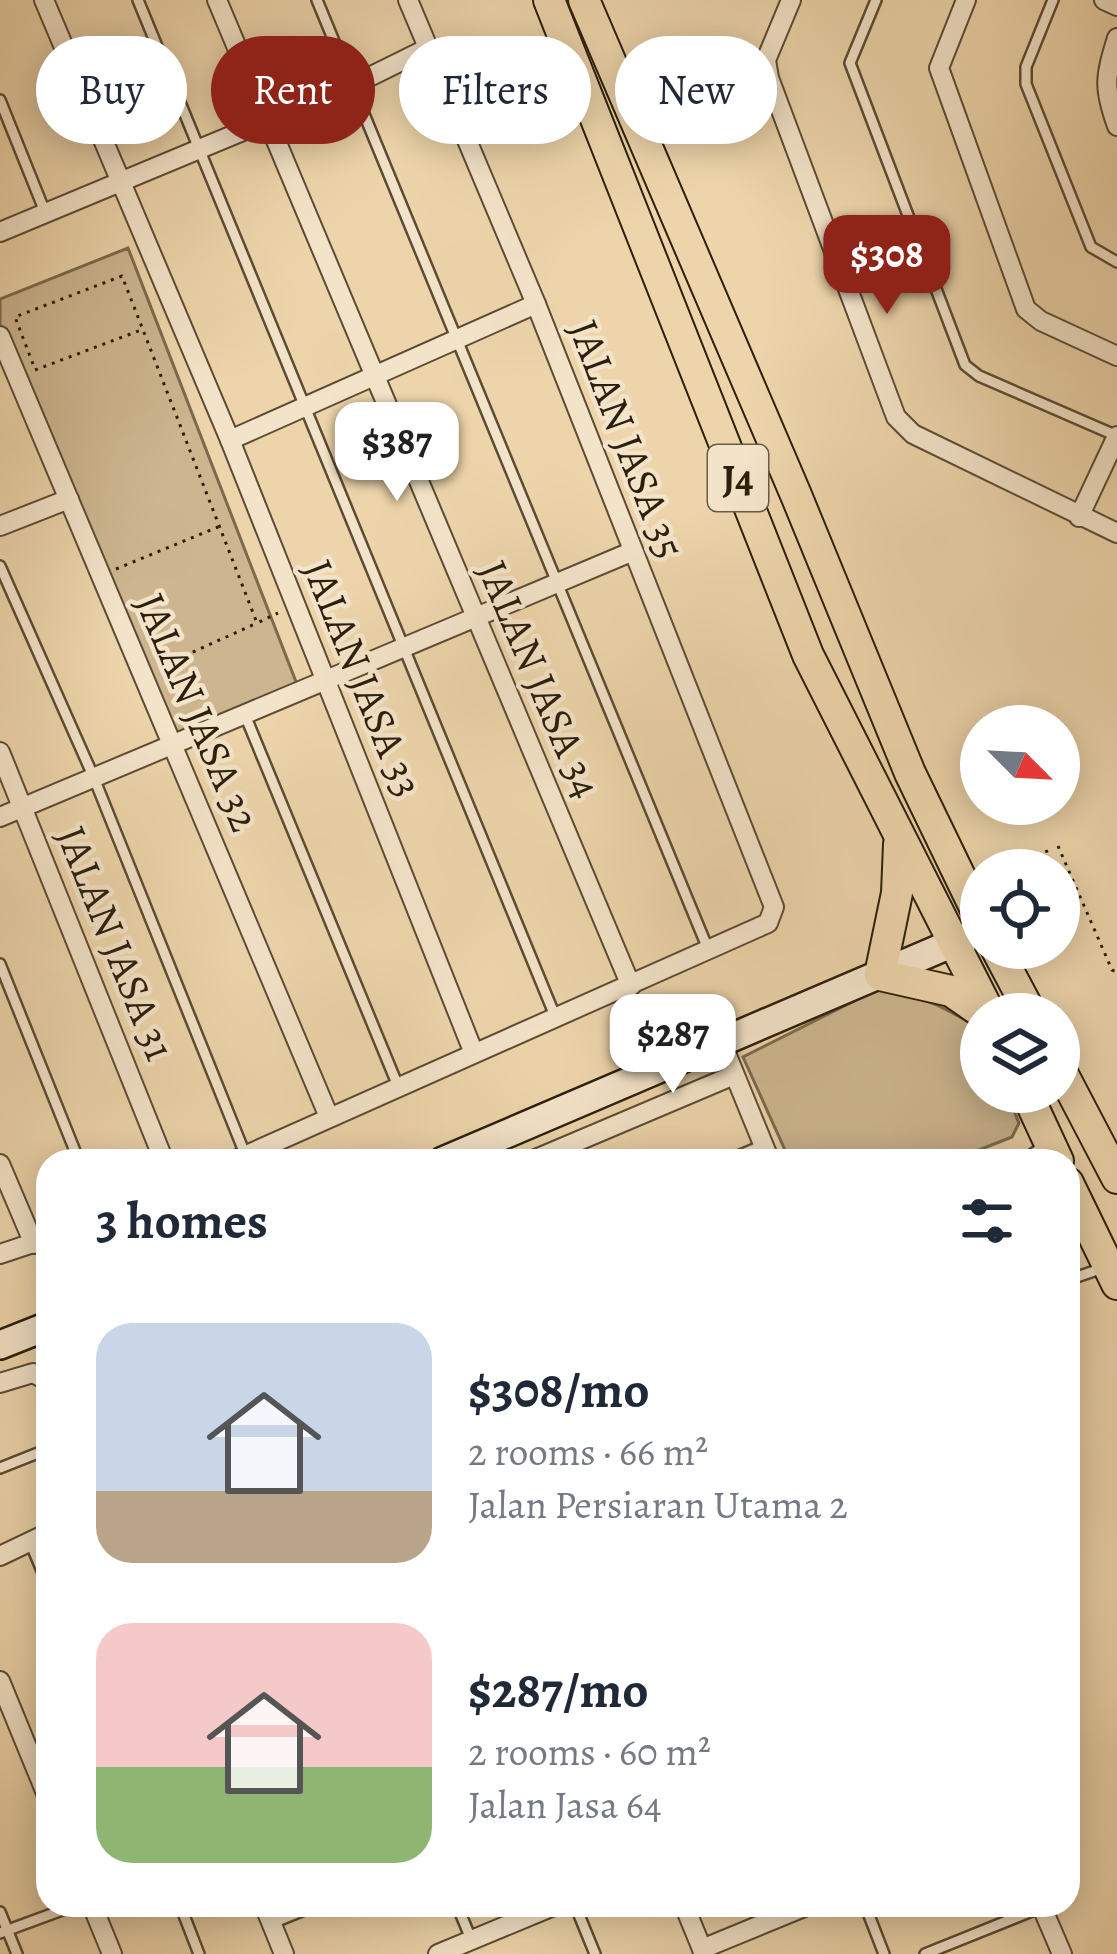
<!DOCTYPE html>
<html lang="en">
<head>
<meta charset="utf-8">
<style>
	:root { --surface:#fff; --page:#f6f6f7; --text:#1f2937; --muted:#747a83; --accent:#8f2418 }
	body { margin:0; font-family:Alegreya,serif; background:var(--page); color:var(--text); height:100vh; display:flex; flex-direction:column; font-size:45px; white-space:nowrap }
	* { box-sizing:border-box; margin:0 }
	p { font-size:39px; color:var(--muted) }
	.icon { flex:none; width:66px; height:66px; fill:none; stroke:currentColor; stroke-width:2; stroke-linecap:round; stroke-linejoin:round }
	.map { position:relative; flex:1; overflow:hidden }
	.sheet { position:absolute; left:36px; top:1149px; width:1044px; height:768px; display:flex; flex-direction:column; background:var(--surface); border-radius:36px; box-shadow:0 6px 30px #0003 }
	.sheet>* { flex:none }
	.hud { position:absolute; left:36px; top:36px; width:1047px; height:108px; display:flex; gap:24px }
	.needle { width:78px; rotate:114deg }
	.buttons { position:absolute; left:960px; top:705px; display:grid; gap:24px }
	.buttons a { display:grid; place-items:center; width:120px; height:120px; border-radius:50%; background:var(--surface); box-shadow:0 6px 30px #0003; font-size:60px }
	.price { position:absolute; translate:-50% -102px; padding:0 27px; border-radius:24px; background:#fff; color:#222; font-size:39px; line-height:78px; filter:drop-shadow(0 3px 6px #0008) }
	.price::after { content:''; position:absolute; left:50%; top:72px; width:36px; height:27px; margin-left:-18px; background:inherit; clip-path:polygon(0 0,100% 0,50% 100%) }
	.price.selected { background:var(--accent); color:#fff }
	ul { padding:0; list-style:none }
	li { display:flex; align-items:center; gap:36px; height:300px; padding:0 60px }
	li span { display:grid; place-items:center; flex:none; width:336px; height:240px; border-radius:36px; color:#555 }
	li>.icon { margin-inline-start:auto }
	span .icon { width:144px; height:144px; fill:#fffc; stroke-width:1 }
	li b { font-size:51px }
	h2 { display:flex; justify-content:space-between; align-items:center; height:144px; padding:0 60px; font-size:51px }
	.pill { padding:0 42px; border-radius:54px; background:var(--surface); box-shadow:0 6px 30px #0003; font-size:42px; line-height:108px }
	.pill.selected { background:var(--accent); color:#fff }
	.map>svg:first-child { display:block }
	.green { fill:#ccb58f; stroke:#7c6a4e; stroke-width:3 }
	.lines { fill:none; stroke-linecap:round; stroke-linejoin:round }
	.lane-casing { stroke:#5c4c34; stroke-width:14 }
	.street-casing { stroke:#5c4c34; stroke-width:22 }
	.secondary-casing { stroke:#2c1f0c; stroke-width:32 }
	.primary-casing { stroke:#2c1f0c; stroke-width:34 }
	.path { stroke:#2c1f0c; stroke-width:3; stroke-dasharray:3 6; stroke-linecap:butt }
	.lane { stroke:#f3e3c8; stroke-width:9 }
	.street { stroke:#f3e3c8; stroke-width:18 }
	.secondary { stroke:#f3e3c8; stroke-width:27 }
	.primary { stroke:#edd4aa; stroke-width:30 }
	.labels { text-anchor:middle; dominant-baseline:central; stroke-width:9; stroke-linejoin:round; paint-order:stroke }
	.shield { fill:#f3e3c8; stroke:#685a44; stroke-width:3 }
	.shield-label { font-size:39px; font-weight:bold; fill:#2c1f0c }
	.street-label { font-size:42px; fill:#2c1f0c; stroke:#f3e3c8 }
</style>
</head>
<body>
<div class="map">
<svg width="1117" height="1954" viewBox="0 0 1117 1954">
	<rect width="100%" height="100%" fill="#edd4aa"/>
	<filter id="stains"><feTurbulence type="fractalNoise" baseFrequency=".00167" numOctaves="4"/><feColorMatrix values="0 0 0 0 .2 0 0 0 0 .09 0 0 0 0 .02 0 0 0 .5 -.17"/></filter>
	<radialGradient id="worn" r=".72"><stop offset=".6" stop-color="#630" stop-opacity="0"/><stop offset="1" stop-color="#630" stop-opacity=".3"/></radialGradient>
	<g class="green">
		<polygon points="128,248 298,687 165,744 0,327 0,299"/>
		<polygon points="886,985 937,1005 981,1028 981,1092 1006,1092 1019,1123 1012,1137 951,1161 790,1161 743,1057"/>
	</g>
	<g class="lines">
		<defs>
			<g id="lane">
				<polyline points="138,0 555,1016"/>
				<polyline points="317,0 708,949"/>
				<polyline points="876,0 850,63 965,365 979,376 1117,436"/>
				<polyline points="1053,0 1026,67 1026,84 1091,247 1117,262"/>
				<polyline points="0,100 45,212"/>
				<polyline points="0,566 94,778 245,1154"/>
				<polyline points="245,715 398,1086"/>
				<polyline points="0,964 79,1161"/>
				<polyline points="726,1161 764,1145"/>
				<polyline points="1022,1161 1047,1144"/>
				<polyline points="1068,1280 1103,1268"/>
				<polyline points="0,1468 48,1449"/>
				<polyline points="30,1542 48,1585"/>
				<polyline points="180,1905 199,1954"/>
				<polyline points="457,1905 471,1939"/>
				<polyline points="575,1905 595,1954"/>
				<polyline points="865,1905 884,1954"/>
				<polyline points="0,1912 17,1954"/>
				<polyline points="272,1923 317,1905"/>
				<polyline points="0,1933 76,1905"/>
				<polyline points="925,1954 1042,1907"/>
			</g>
			<g id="street">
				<polyline points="44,0 230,440 473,1051"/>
				<polyline points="217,0 631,986"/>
				<polyline points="791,0 766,60 769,78 896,417 913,434 1117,533"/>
				<polyline points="966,0 939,68 1026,309 1041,321 1117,356"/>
				<polyline points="1104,0 1117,6"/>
				<path d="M1117 38C1105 77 1103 87 1117 126"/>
				<polyline points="0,232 351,86 428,48"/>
				<polyline points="0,336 329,1117"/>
				<polyline points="230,440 536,304"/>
				<polyline points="1079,517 1117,436"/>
				<polyline points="0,526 69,499"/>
				<polyline points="0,752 164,1161"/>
				<polyline points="0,817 631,552"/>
				<polyline points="721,1041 770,1161"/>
				<polyline points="233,1161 768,923 774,907 536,304 408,0"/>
				<polyline points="531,1161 734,1075"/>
				<polyline points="0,1164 34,1244"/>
				<polyline points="0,1254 48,1238"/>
				<polyline points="0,1383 33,1373 48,1381"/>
				<polyline points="0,1556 48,1533"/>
				<polyline points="0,1681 48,1798"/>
				<polyline points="92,1905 112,1954"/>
				<polyline points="264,1905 284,1954"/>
				<polyline points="684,1905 704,1954"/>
				<polyline points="1041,1905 1062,1954"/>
				<polyline points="702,1949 809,1905"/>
				<polyline points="438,1954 556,1905"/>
			</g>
			<g id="secondary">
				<polyline points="443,1161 981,931"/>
				<polyline points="0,1345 48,1326"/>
			</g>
			<g id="primary">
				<polyline points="549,0 808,655 990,1014"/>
				<polyline points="584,0 796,495 910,773 981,920"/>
				<polyline points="899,844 897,893 880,975 951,991 984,1014"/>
				<polyline points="996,948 1031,1014"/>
				<polyline points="1059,1067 1117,1178"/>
				<polyline points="1026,1092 1058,1161"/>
				<polyline points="1068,1183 1117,1284"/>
			</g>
		</defs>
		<use href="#lane" class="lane-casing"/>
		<use href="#street" class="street-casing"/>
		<use href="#secondary" class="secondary-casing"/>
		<use href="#primary" class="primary-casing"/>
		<g class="path">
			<polyline points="33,364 15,317 122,276 257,623 278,613"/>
			<polyline points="35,370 141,330"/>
			<polyline points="116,569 218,527"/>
			<polyline points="160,667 257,623"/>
			<polyline points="1058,846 1112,970 1117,972"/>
			<polyline points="1046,850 1055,870"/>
			<polyline points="1059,880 1061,883 1070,879"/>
		</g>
		<use href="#lane" class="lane"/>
		<use href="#street" class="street"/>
		<use href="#secondary" class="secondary"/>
		<use href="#primary" class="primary"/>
	</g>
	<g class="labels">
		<rect class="shield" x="708" y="445" width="60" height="66" rx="9"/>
		<g class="shield-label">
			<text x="738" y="478">J4</text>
		</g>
		<g class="street-label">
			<text transform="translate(627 439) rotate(69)">JALAN JASA 35</text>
			<text transform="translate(363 678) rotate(68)">JALAN JASA 33</text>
			<text transform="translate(540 679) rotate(67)">JALAN JASA 34</text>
			<text transform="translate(198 712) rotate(67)">JALAN JASA 32</text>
			<text transform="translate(116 943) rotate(68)">JALAN JASA 31</text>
		</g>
	</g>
	<rect width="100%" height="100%" filter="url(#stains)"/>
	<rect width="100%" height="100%" fill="url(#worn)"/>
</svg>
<div class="buttons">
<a><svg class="needle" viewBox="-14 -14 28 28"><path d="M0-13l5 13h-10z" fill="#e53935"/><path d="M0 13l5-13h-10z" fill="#747a83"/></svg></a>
<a><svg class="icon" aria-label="locate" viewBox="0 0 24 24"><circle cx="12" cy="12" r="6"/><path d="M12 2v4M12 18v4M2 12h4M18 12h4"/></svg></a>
<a><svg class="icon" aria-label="layers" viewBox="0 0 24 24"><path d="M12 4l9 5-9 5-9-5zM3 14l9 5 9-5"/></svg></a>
</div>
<b class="price selected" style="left:887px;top:317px">$308</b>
<b class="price" style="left:397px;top:504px">$387</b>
<b class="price" style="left:673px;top:1096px">$287</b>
<div class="hud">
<a class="pill">Buy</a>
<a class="pill selected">Rent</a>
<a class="pill">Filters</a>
<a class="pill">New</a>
</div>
<section class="sheet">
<h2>3 homes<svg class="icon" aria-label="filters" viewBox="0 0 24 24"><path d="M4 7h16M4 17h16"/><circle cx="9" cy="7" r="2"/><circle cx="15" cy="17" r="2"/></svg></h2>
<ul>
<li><span style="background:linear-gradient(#c9d6e8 70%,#b9a48a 0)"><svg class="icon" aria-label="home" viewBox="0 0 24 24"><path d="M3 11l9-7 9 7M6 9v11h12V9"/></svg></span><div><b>$308/mo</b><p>2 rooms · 66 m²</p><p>Jalan Persiaran Utama 2</p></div></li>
<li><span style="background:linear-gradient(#f6c9c9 60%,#8fb573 0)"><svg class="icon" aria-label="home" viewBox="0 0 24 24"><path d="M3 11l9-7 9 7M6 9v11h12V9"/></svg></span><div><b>$287/mo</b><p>2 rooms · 60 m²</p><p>Jalan Jasa 64</p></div></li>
</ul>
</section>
</div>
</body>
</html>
